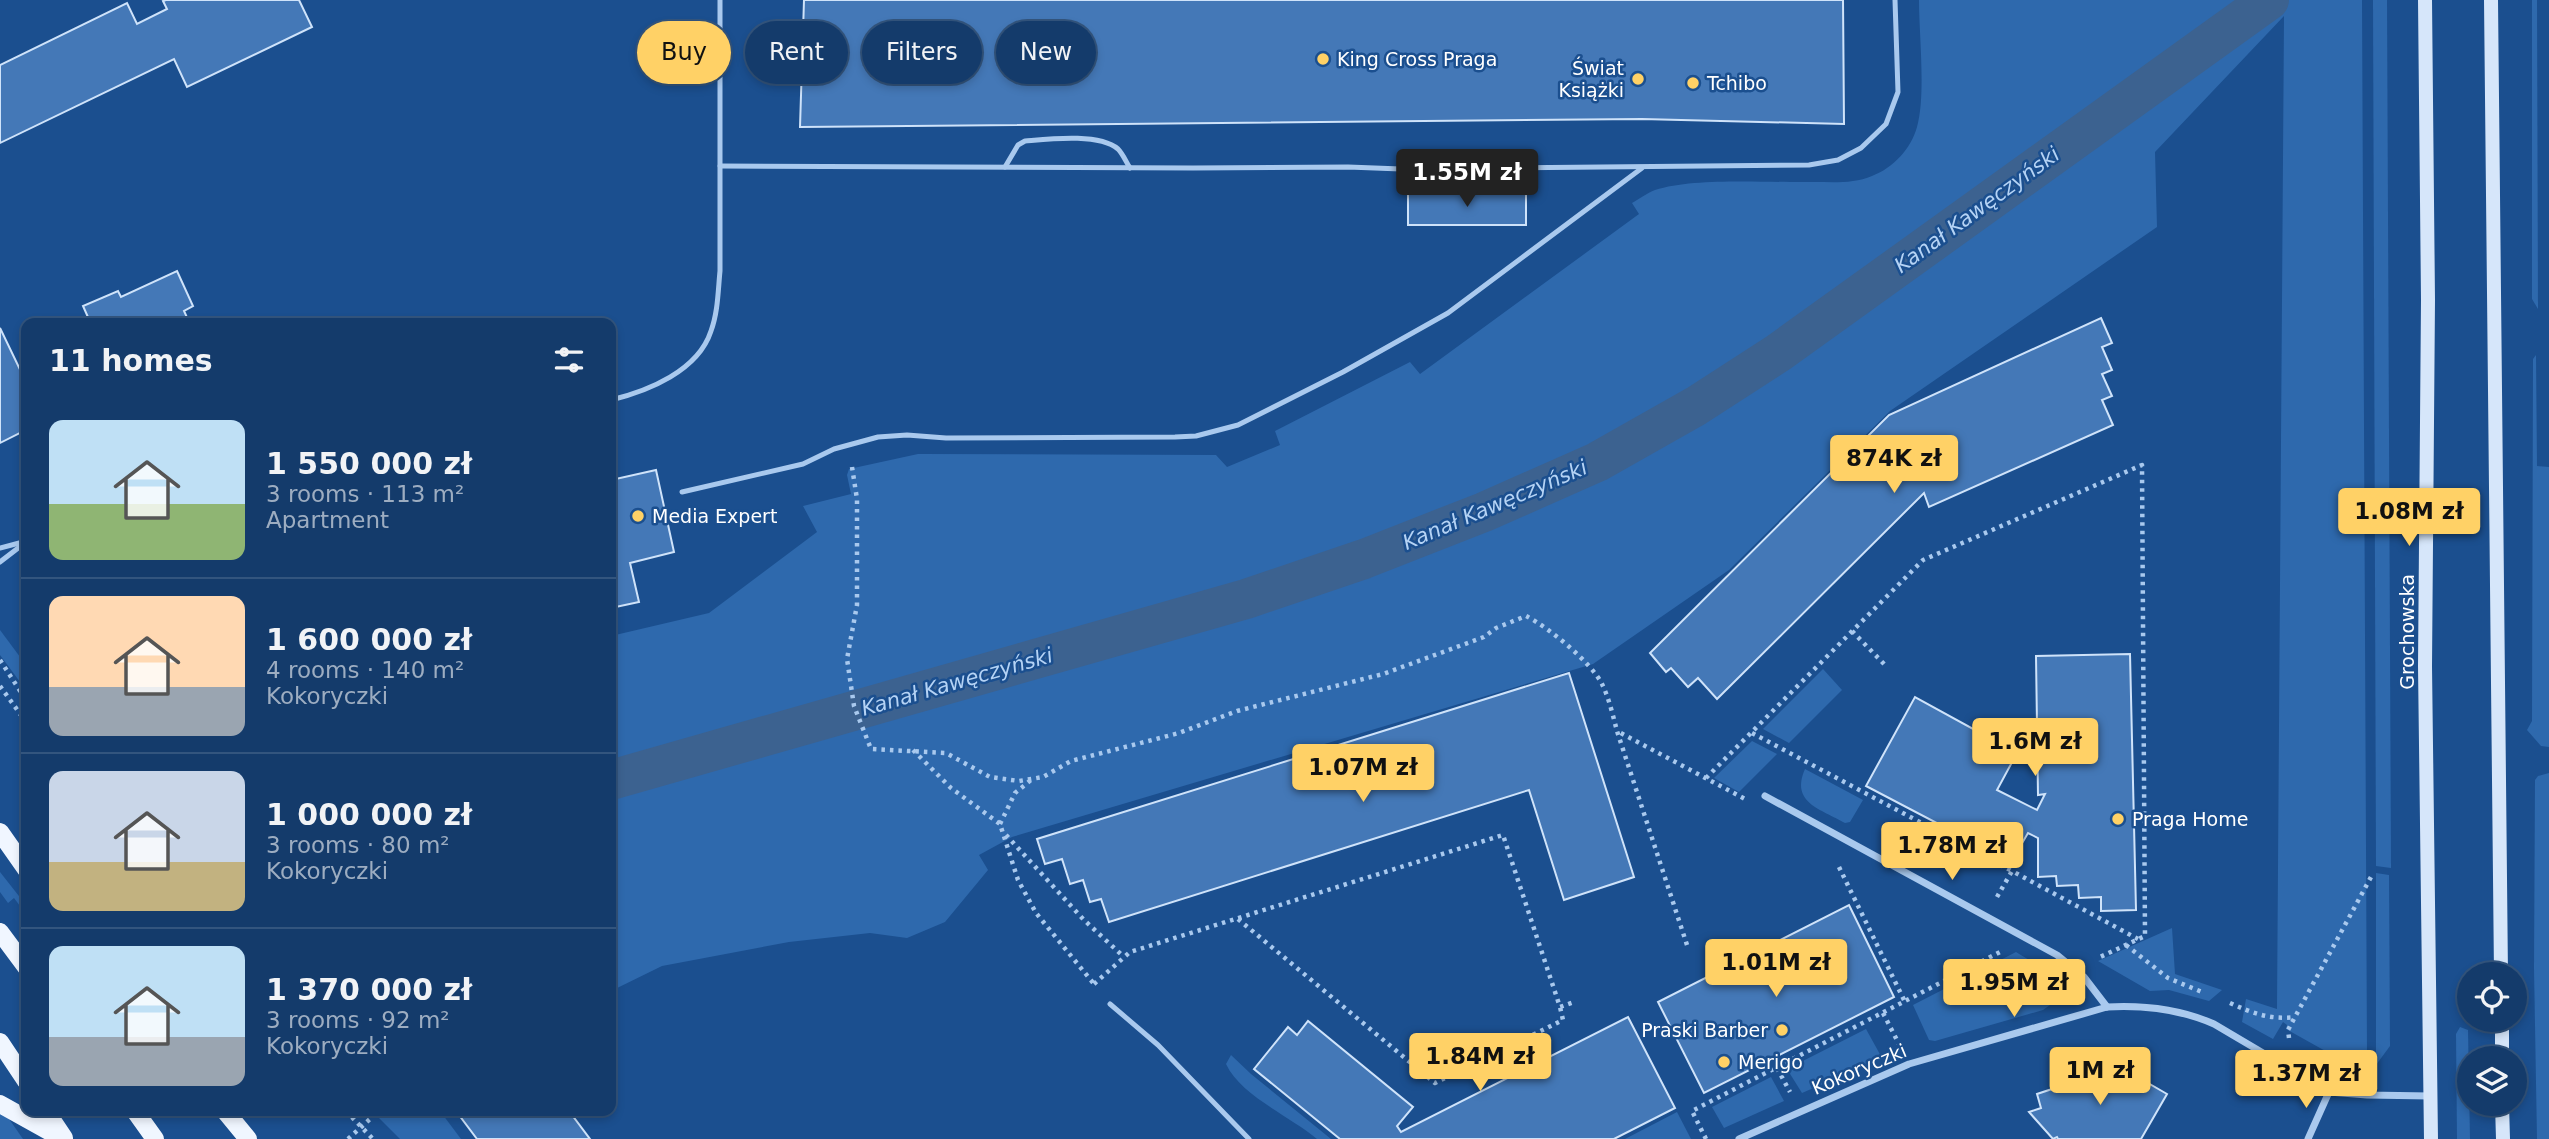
<!DOCTYPE html>
<html lang="en">
<head>
<meta charset="utf-8">
<style>
	:root { --surface:#143b6b; --page:#214673; --text:#f1f3f6; --muted:#9dadc1; --line:#33557e; --accent:#ffd166 }
	body { margin:0; font-family:"DejaVu Sans",sans-serif; background:var(--page); color:var(--text); height:100vh; display:flex; flex-direction:column; font-size:26px; white-space:nowrap }
	* { box-sizing:border-box; margin:0 }
	p { font-size:23px; color:var(--muted) }
	.icon { flex:none; width:38px; height:38px; fill:none; stroke:currentColor; stroke-width:2; stroke-linecap:round; stroke-linejoin:round }
	.map { position:relative; flex:1; overflow:hidden }
	.details { position:absolute; left:21px; top:318px; width:595px; height:798px; display:flex; flex-direction:column; background:var(--surface); border-radius:14px; box-shadow:0 4px 10px #0003,0 0 0 2px var(--line) }
	.details>* { flex:none }
	.guide { position:absolute; left:637px; top:21px; width:665px; height:63px; display:flex; gap:14px }
	.buttons { position:absolute; left:2457px; top:962px; display:grid; gap:14px }
	.buttons a { display:grid; place-items:center; width:70px; height:70px; border-radius:50%; background:var(--surface); box-shadow:0 4px 10px #0003,0 0 0 2px var(--line); font-size:35px }
	.price { position:absolute; translate:-50% -60px; padding:0 16px; border-radius:7px; background:var(--accent); color:#111; font-size:23px; line-height:46px; filter:drop-shadow(0 2px 4px #0008) }
	.price::after { content:''; position:absolute; left:50%; top:42px; width:21px; height:16px; margin-left:-10px; background:inherit; clip-path:polygon(0 0,100% 0,50% 100%) }
	.price.current { background:#222; color:#fff }
	ul { padding:0; list-style:none }
	li { display:flex; align-items:center; gap:21px; height:175px; padding:0 28px }
	li+li { border-top:2px solid var(--line) }
	li span { display:grid; place-items:center; flex:none; width:196px; height:140px; border-radius:14px; color:#555 }
	li>.icon { margin-inline-start:auto }
	span .icon { width:84px; height:84px; fill:#fffc; stroke-width:1 }
	li b { font-size:30px }
	h2 { display:flex; justify-content:space-between; align-items:center; height:84px; padding:0 28px; font-size:30px }
	.tag { padding:0 24px; border-radius:32px; background:var(--surface); box-shadow:0 4px 10px #0003,0 0 0 2px var(--line); font-size:24px; line-height:63px }
	.tag.current { background:var(--accent); color:#111 }
	.map>svg:first-child { display:block }
	.green { fill:#2e69ad }
	.lines { fill:none; stroke-linecap:round; stroke-linejoin:round }
	.canal { stroke:#3c6290; stroke-width:40 }
	.building { fill:#4478b7; stroke:#cfe3fa; stroke-width:2 }
	.path { stroke:#a9c9ee; stroke-width:4.5; stroke-dasharray:3.5 5; stroke-linecap:butt }
	.lane { stroke:#a9c9ee; stroke-width:5 }
	.street { stroke:#a9c9ee; stroke-width:7 }
	.secondary { stroke:#d6e6fa; stroke-width:14 }
	.primary { stroke:#f0f6ff; stroke-width:18 }
	.poi-dot { fill:#ffd166; stroke:#1b4f8f; stroke-width:2.5 }
	.labels { text-anchor:middle; dominant-baseline:central; stroke-width:5; stroke-linejoin:round; paint-order:stroke }
	.poi-label { font-size:19px; fill:#fff; stroke:#1b4f8f; text-anchor:start }
	.street-label { font-size:19px; fill:#fff; stroke:#1b4f8f }
	.water-label { font-size:21px; font-style:italic; fill:#b5d3f5; stroke:#1b4f8f }
</style>
</head>
<body>
<div class="map">
<svg width="2549" height="1139" viewBox="0 0 2549 1139">
	<rect width="100%" height="100%" fill="#1b4f8f"/>
	<g class="green">
		<path d="M1919 0H2362L2367 1056 2357 1062H2345L2286 1029 2287 1025 2283 1022 2273 1039 2242 1022 2246 999 2277 1009 2284 16 2155 152 2157 227 1890 411 1729 570 1593 664 1012 837 979 855 988 870 945 922 907 938 870 933 789 942 662 966 611 991V636L709 613 817 532 803 506 851 494 847 475 849 469 918 454 1216 455 1227 467 1280 445 1275 431 1410 362 1420 374 1639 214 1632 203C1639 199 1647 193 1655 190 1695 177 1770 183 1814 182 1832 182 1854 184 1872 176 1893 168 1911 149 1917 127 1926 95 1919 35 1919 0Z"/>
		<polygon points="2373,0 2387,0 2391,868 2376,866"/>
		<polygon points="2532,0 2537,0 2538,309 2532,299"/>
		<polygon points="2536,355 2537,466 2549,467 2549,747 2541,746 2527,730 2532,721 2533,359"/>
		<polygon points="0,630 26,665 26,690 0,655"/>
		<polygon points="1823,669 1842,690 1789,743 1763,729"/>
		<polygon points="1752,741 1777,754 1739,792 1714,778"/>
		<path d="M1805 769 1863 800 1850 822 1845 823C1821 809 1790 803 1805 769Z"/>
		<polygon points="2549,773 2549,1139 2537,1139 2534,968 2535,780 2538,776"/>
		<polygon points="0,872 26,905 26,914 14,898 8,903 0,892"/>
		<polygon points="2376,873 2389,875 2390,1046 2376,1065"/>
		<polygon points="2172,928 2175,974 2222,990 2209,1001 2169,990 2150,991 2098,961"/>
		<path d="M2016 952C2042 968 2050 968 2057 1000L2043 1010 1935 1041 1929 1040 1913 1005Z"/>
		<polygon points="2460,1027 2468,1030 2470,1139 2457,1139 2456,1034"/>
		<polygon points="1866,1029 1882,1058 1802,1093 1787,1069"/>
		<path d="M1231 1055 1251 1074 1331 1139H1317C1290 1116 1241 1096 1226 1064Z"/>
		<polygon points="1771,1077 1784,1101 1724,1128 1712,1107"/>
		<polygon points="0,1106 23,1139 0,1139"/>
		<polygon points="372,1111 440,1111 461,1139 400,1139"/>
		<polygon points="1677,1112 1691,1139 1625,1139"/>
	</g>
	<g class="lines">
		<polyline class="canal" points="611,780 1246,599 1364,559 1484,512 1597,462 1696,406 1778,353 2269,0"/>
	</g>
	<g class="building">
		<polygon points="166,0 299,0 312,27 187,87 174,59 0,143 0,65 127,3 137,24 167,9 163,1"/>
		<polygon points="804,0 1843,0 1844,124 1642,119 800,127"/>
		<rect x="1408" y="193" width="118" height="32"/>
		<polygon points="177,271 193,306 184,311 190,324 91,324 83,306 118,291 121,297"/>
		<polygon points="2101,318 2112,343 2102,347 2112,370 2102,374 2112,396 2102,400 2113,425 1929,507 1924,493 1717,699 1698,678 1688,687 1671,668 1666,672 1650,653 1889,415"/>
		<polygon points="0,328 26,382 26,430 0,443"/>
		<polygon points="656,470 674,552 630,563 639,602 611,608 611,480"/>
		<polygon points="2130,654 2136,910 2101,911 2101,897 2079,898 2078,885 2057,886 2056,876 2038,877 2038,838 2028,833 2011,862 1866,786 1915,697 2017,753 1997,790 2037,810 2045,794 2038,795 2036,656"/>
		<polygon points="1569,673 1634,877 1564,900 1529,790 1109,922 1101,899 1090,902 1083,880 1070,884 1062,859 1045,864 1037,839"/>
		<polygon points="1849,905 1894,997 1704,1093 1658,1002"/>
		<polygon points="1628,1017 1675,1108 1614,1139 1340,1139 1254,1069 1288,1027 1297,1035 1308,1021 1413,1107 1397,1126 1401,1132"/>
		<polygon points="2131,1063 2136,1076 2167,1094 2141,1139 2058,1139 2057,1137 2053,1139 2029,1112 2041,1108 2037,1094"/>
		<polygon points="456,1111 569,1111 590,1139 477,1139"/>
	</g>
	<g class="lines">
		<g class="path">
			<path d="M852 467 857 499V605L847 659 854 706 871 749 946 753 990 777 1019 781 1043 777 1071 761 1179 733 1237 711 1383 674 1484 637 1496 628 1526 616C1548 627 1591 662 1602 684 1609 698 1613 716 1617 731"/>
			<polyline points="1852,631 1886,666"/>
			<polyline points="0,660 26,700"/>
			<polyline points="0,686 26,722"/>
			<polyline points="1752,733 2012,871"/>
			<polyline points="913,750 951,788 1000,824 1018,880 1036,913 1094,984"/>
			<polyline points="1706,778 1923,560 2142,465 2145,936 2098,958"/>
			<polyline points="1000,824 1015,793 1031,780"/>
			<polyline points="1006,835 1084,920 1124,957"/>
			<polyline points="1839,867 1905,1002"/>
			<polyline points="1997,897 2012,871 2138,939"/>
			<polyline points="1238,919 1435,1083 1563,1020 1560,1007"/>
			<polyline points="1687,945 1617,731 1745,799"/>
			<polyline points="2126,945 2168,978 2202,992"/>
			<polyline points="1094,984 1130,952 1503,835 1560,1007 1574,1002"/>
			<path d="M2230 1003C2252 1013 2270 1020 2295 1017"/>
			<polyline points="1883,1013 1899,1044"/>
			<polyline points="2289,1038 2288,1030 2295,1017 2371,877"/>
			<polyline points="1777,1068 1790,1092"/>
			<polyline points="346,1111 373,1139"/>
			<polyline points="348,1139 370,1119 363,1111"/>
			<polyline points="1706,1139 1692,1111 2002,951"/>
		</g>
		<g class="lane">
			<polyline points="720,166 1193,168 1348,167 1401,169 1809,165 1838,160 1861,148 1886,124 1898,92 1895,0"/>
			<path d="M1005 167 1018 145 1025 141C1049 139 1099 133 1118 149 1123 154 1126 162 1130 168"/>
			<path d="M611 400C648 391 698 371 711 331 718 312 718 291 720 271V0"/>
			<polyline points="682,492 803,464 834,449 878,437 907,435 946,438 1175,437 1196,436 1238,425 1343,372 1448,313 1642,168"/>
			<polyline points="0,548 23,542"/>
			<polyline points="0,562 26,542"/>
			<polyline points="1110,1004 1158,1045 1249,1139"/>
		</g>
		<g class="street">
			<polyline points="1765,796 2057,955 2084,977 2107,1007"/>
			<path d="M1739 1139 1909 1064 2107 1007C2144 1005 2180 1009 2214 1024L2329 1092 2367 1095 2430 1096"/>
			<polyline points="2308,1139 2329,1092"/>
		</g>
		<g class="secondary">
			<polyline points="2425,0 2428,300 2425,666 2431,1139"/>
			<polyline points="2491,0 2501,975"/>
			<polyline points="2502,1020 2502,1059"/>
			<polyline points="2502,1104 2503,1139"/>
		</g>
		<g class="primary">
			<polyline points="0,832 26,869"/>
			<polyline points="0,932 26,967"/>
			<polyline points="0,1042 26,1081"/>
			<polyline points="0,1104 63,1139"/>
			<polyline points="46,1111 64,1138"/>
			<polyline points="135,1111 155,1139"/>
			<polyline points="225,1111 248,1139"/>
		</g>
	</g>
	<g class="poi-dot">
		<circle cx="1323" cy="59" r="7"/>
		<circle cx="1638" cy="79" r="7"/>
		<circle cx="1693" cy="83" r="7"/>
		<circle cx="638" cy="516" r="7"/>
		<circle cx="2118" cy="819" r="7"/>
		<circle cx="1782" cy="1030" r="7"/>
		<circle cx="1724" cy="1062" r="7"/>
	</g>
	<g class="labels">
		<g class="poi-label">
			<text x="1337" y="59">King Cross Praga</text>
			<text x="1624" y="68" text-anchor="end">Świat<tspan x="1624" dy="22">Książki</tspan></text>
			<text x="1707" y="83">Tchibo</text>
			<text x="652" y="516">Media Expert</text>
			<text x="2132" y="819">Praga Home</text>
			<text x="1768" y="1030" text-anchor="end">Praski Barber</text>
			<text x="1738" y="1062">Merigo</text>
		</g>
		<g class="street-label">
			<text transform="translate(2407 632) rotate(-90)">Grochowska</text>
			<text transform="translate(1859 1069) rotate(-23)">Kokoryczki</text>
		</g>
		<g class="water-label">
			<text transform="translate(1977 210) rotate(-36)">Kanał Kawęczyński</text>
			<text transform="translate(1495 505) rotate(-23)">Kanał Kawęczyński</text>
			<text transform="translate(957 682) rotate(-16)">Kanał Kawęczyński</text>
		</g>
	</g>
</svg>
<div class="buttons">
<a><svg class="icon" aria-label="locate" viewBox="0 0 24 24"><circle cx="12" cy="12" r="6"/><path d="M12 2v4M12 18v4M2 12h4M18 12h4"/></svg></a>
<a><svg class="icon" aria-label="layers" viewBox="0 0 24 24"><path d="M12 4l9 5-9 5-9-5zM3 14l9 5 9-5"/></svg></a>
</div>
<b class="price current" style="left:1467px;top:209px">1.55M zł</b>
<b class="price" style="left:1894px;top:495px">874K zł</b>
<b class="price" style="left:2409px;top:548px">1.08M zł</b>
<b class="price" style="left:2035px;top:778px">1.6M zł</b>
<b class="price" style="left:1363px;top:804px">1.07M zł</b>
<b class="price" style="left:1952px;top:882px">1.78M zł</b>
<b class="price" style="left:1776px;top:999px">1.01M zł</b>
<b class="price" style="left:2014px;top:1019px">1.95M zł</b>
<b class="price" style="left:1480px;top:1093px">1.84M zł</b>
<b class="price" style="left:2100px;top:1107px">1M zł</b>
<b class="price" style="left:2306px;top:1110px">1.37M zł</b>
<div class="guide">
<a class="tag current">Buy</a>
<a class="tag">Rent</a>
<a class="tag">Filters</a>
<a class="tag">New</a>
</div>
<section class="details">
<h2>11 homes<svg class="icon" aria-label="filters" viewBox="0 0 24 24"><path d="M4 7h16M4 17h16"/><circle cx="9" cy="7" r="2"/><circle cx="15" cy="17" r="2"/></svg></h2>
<ul>
<li><span style="background:linear-gradient(#bfe0f5 60%,#8fb573 0)"><svg class="icon" aria-label="home" viewBox="0 0 24 24"><path d="M3 11l9-7 9 7M6 9v11h12V9"/></svg></span><div><b>1 550 000 zł</b><p>3 rooms · 113 m²</p><p>Apartment</p></div></li>
<li><span style="background:linear-gradient(#ffd9b3 65%,#9aa5b1 0)"><svg class="icon" aria-label="home" viewBox="0 0 24 24"><path d="M3 11l9-7 9 7M6 9v11h12V9"/></svg></span><div><b>1 600 000 zł</b><p>4 rooms · 140 m²</p><p>Kokoryczki</p></div></li>
<li><span style="background:linear-gradient(#c9d6e8 65%,#c2b280 0)"><svg class="icon" aria-label="home" viewBox="0 0 24 24"><path d="M3 11l9-7 9 7M6 9v11h12V9"/></svg></span><div><b>1 000 000 zł</b><p>3 rooms · 80 m²</p><p>Kokoryczki</p></div></li>
<li><span style="background:linear-gradient(#bfe0f5 65%,#9aa5b1 0)"><svg class="icon" aria-label="home" viewBox="0 0 24 24"><path d="M3 11l9-7 9 7M6 9v11h12V9"/></svg></span><div><b>1 370 000 zł</b><p>3 rooms · 92 m²</p><p>Kokoryczki</p></div></li>
</ul>
</section>
</div>
</body>
</html>
